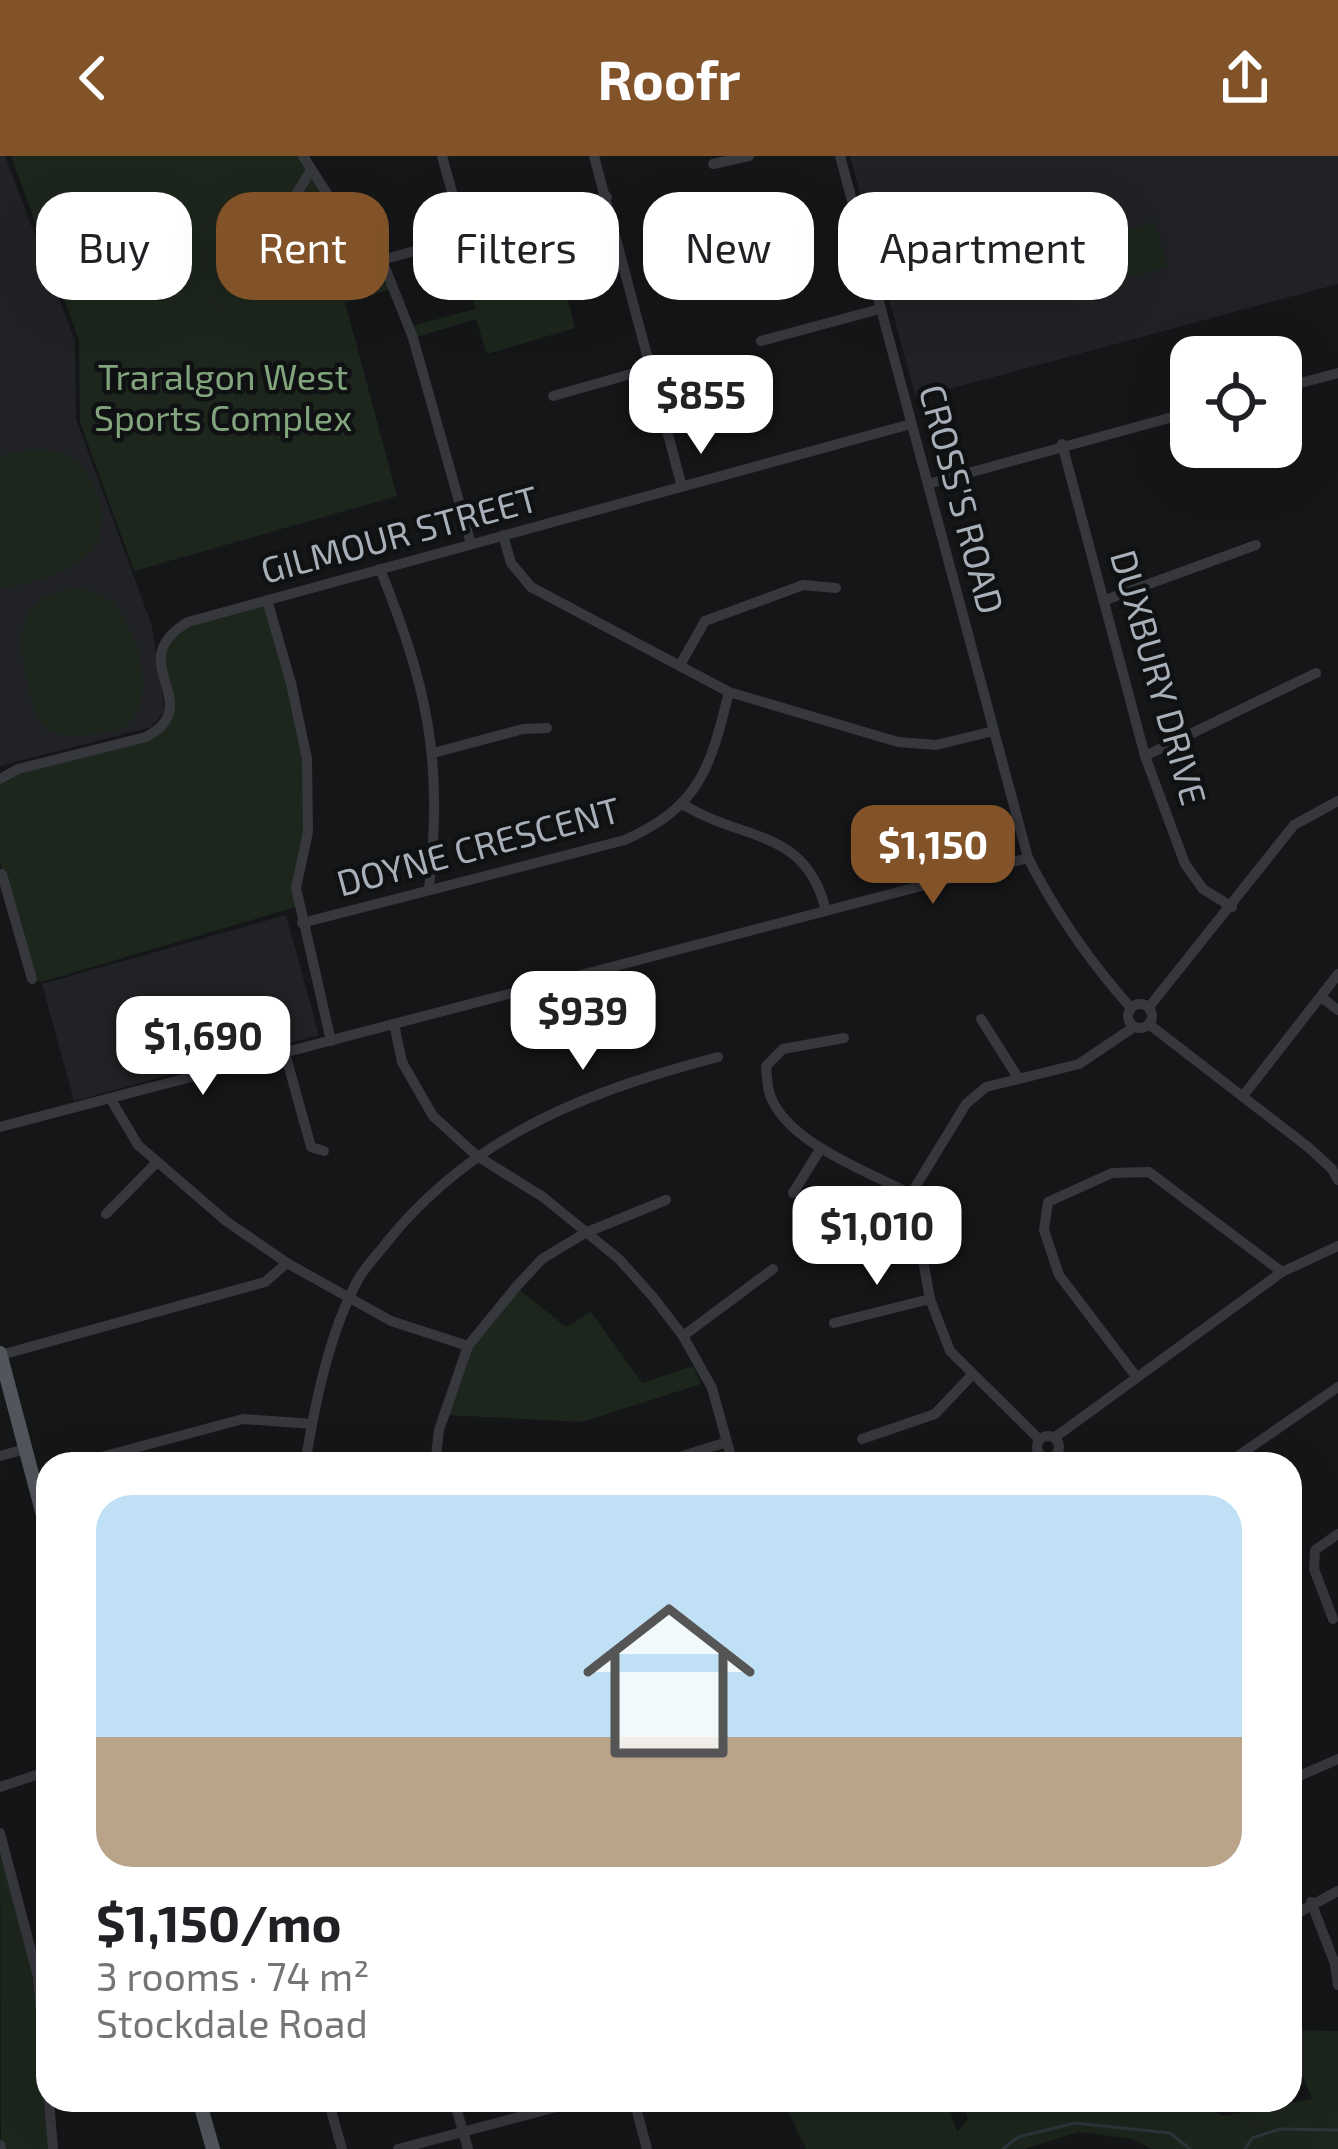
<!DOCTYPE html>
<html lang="en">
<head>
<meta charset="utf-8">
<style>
	:root { --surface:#fff; --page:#f6f6f6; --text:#202124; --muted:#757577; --line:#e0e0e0; --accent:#825328 }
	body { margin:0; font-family:"Exo 2",sans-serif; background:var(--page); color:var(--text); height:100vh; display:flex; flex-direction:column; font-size:45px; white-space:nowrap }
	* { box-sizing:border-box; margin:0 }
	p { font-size:39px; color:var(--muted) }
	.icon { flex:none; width:66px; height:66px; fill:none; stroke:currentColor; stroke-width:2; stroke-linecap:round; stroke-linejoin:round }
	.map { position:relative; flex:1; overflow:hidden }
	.sheet { position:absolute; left:36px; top:1296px; width:1266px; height:660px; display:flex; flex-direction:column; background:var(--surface); border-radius:36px; box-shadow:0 12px 48px #0002 }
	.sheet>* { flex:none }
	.hud { position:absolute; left:36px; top:36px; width:1266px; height:108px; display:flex; gap:24px }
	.controls { position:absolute; left:1170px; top:180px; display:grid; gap:24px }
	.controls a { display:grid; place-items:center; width:132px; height:132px; border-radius:24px; background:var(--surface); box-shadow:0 12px 48px #0002; font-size:60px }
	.price { position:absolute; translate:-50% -102px; padding:0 27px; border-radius:24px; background:#fff; color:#222; font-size:39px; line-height:78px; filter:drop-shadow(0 3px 6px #0008) }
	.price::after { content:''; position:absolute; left:50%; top:72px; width:36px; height:27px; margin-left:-18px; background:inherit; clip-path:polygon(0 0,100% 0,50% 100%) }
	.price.selected { background:var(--accent); color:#fff }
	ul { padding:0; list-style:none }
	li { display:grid; align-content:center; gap:24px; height:636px; padding:0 60px }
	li+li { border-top:3px solid var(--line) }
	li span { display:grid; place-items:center; height:372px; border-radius:36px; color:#555 }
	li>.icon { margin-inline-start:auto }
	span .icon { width:216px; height:216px; fill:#fffc; stroke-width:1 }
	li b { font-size:51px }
	.tag { padding:0 42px; border-radius:36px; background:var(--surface); box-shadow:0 12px 48px #0002; font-size:42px; line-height:108px }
	.tag.selected { background:var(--accent); color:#fff }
	header { display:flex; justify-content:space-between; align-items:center; height:156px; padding:0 60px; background:var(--accent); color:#fff; font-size:54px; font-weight:700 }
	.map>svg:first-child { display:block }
	.built { fill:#212225 }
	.green { fill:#1d261d }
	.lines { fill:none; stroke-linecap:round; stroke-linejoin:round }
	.stream { stroke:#2b373c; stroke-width:3 }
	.minor { stroke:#36383d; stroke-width:10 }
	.major { stroke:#52565c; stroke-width:14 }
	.labels { text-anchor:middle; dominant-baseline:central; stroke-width:9; stroke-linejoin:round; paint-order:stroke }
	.park-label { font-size:36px; fill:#81a47d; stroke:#101113 }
	.street-label { font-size:36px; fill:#a7afb8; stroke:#101113 }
</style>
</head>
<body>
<header><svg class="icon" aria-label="back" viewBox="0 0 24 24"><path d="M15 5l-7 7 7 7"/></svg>Roofr<svg class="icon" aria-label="share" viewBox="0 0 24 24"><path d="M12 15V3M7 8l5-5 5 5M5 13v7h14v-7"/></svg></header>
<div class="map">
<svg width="1338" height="1993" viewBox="0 0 1338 1993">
	<rect width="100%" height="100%" fill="#151618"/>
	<g class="built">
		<polygon points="0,0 5,0 75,185 76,263 152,470 165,555 151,571 0,610"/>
		<polygon points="850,0 1338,0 1338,128 916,242"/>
		<polygon points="286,759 319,879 74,945 42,828"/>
	</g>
	<g class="green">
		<polygon points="11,0 303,0 310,17 382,104 394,133 345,146 397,340 134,415 80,266 79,184"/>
		<polygon points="790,54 806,111 701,140 685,83"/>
		<polygon points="1154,65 1168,111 1127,122 1118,85 1123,83 1121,76"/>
		<polygon points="542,68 556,125 563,124 575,172 487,198 476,163 413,182 415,169 475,153 473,142 530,125 517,76"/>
		<path d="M30 293C39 294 50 293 59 296 92 306 115 362 94 391 76 415 29 429 0 432V300Z"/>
		<path d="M78 432C90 435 103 438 112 446 137 471 157 538 130 566 121 575 108 577 96 578 82 580 63 582 50 575 35 566 31 543 27 526 17 475 17 440 78 432Z"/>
		<polygon points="267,444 307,603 299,750 41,826 32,823 0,705 0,623 146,581 171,556 159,495 168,478"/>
		<polygon points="516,1131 566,1171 591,1156 642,1227 693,1210 701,1228 582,1266 444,1259 468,1190"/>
		<polygon points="0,1677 38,1821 54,1993 1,1993"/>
		<polygon points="1290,1874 1338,1875 1338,1993 1152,1993 1133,1983 1079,1976 1024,1993 806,1993 785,1949 780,1949 778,1944 947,1944 957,1976 968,1962 960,1944 991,1944 995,1955 1037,1944 1182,1944 1224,1960 1312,1943 1290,1889"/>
	</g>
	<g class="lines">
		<g class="stream">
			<polyline points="1003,1993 1018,1981 1075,1967 1170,1977 1190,1993"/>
			<polyline points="1245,1993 1252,1982 1280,1973 1338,1974"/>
		</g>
		<g class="minor">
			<polyline points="303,0 347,69 382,104 413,182 471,388"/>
			<polyline points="442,0 464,80"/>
			<polyline points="594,0 682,331"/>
			<path d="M840 0 1028 702C1056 757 1090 806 1131 852"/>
			<polyline points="713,8 749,0"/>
			<polyline points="251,92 281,62 310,16"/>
			<polyline points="382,104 607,41"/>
			<polyline points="761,185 880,153"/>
			<polyline points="1281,232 1338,217"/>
			<polyline points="553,240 652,212"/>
			<polyline points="1062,288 1145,600 1185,708 1203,733 1232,751"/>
			<polyline points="928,328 1191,256"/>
			<polyline points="503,379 511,407 531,431 729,536 898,586 936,589 994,575"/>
			<path d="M380 413C427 530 444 605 429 732"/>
			<polyline points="267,444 291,527 307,603 308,676 296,732 331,885"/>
			<polyline points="1105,444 1256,389"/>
			<polyline points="680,509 705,465 803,429 836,432"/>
			<polyline points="433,597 523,573 547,572"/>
			<polyline points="1145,600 1316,517"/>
			<path d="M0 623 18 613 146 581C209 547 120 506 188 466L911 268"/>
			<path d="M684 649C745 686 806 672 826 755"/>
			<polyline points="2,718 32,823"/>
			<path d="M302 767 625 684C700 650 710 613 729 536"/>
			<polyline points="1321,841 1338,854"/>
			<circle cx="1140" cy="860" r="12"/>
			<polyline points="1149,851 1294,669 1338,645"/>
			<polyline points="981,863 1017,920"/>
			<polyline points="394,868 402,906 433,960 477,1000 543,1041 619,1103 653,1141 683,1180 712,1232 733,1308"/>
			<polyline points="1150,869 1308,991 1332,1013 1338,1024"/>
			<path d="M844 882 783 893 766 910C767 919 767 931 770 939 787 987 869 1016 911 1038"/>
			<polyline points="285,897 311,991 324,995"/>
			<polyline points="1243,940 1338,818"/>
			<polyline points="110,942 138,989 226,1065 287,1107 391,1165 468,1190"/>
			<polyline points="0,971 1028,702"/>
			<polyline points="793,1037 821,992"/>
			<polyline points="106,1058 157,1006"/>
			<polyline points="834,1167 930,1143"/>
			<polyline points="683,1180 773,1113"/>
			<polyline points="1,1199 265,1126 287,1107"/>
			<polyline points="1135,1219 1059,1119 1044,1074 1048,1046 1112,1017 1149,1016 1282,1116"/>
			<circle cx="1048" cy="1291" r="11"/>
			<polyline points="1054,1282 1282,1116 1338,1090"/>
			<polyline points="862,1283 935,1258 971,1220"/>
			<polyline points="1039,1283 950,1195 930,1143 911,1038 966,948 986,931 1079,908 1134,871"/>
			<polyline points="0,1300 26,1293"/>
			<polyline points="1235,1302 1338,1231"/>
			<polyline points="75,1308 243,1263 312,1268"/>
			<path d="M305 1308C315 1248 329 1176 359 1122 366 1110 378 1098 387 1086 474 978 588 935 718 901"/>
			<polyline points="435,1308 439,1274 468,1190 516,1131 542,1103 585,1077 666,1044"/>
			<polyline points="657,1308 727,1286"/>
			<polyline points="1333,1463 1314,1413 1315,1394 1338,1378"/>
			<polyline points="1290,1624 1338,1603"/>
			<polyline points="0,1631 48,1615"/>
			<polyline points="0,1677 38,1821 48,1938"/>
			<polyline points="1311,1746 1335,1808 1338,1829"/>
			<polyline points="1290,1761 1338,1735"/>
			<polyline points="49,1944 53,1993"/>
			<polyline points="328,1944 342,1993"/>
			<polyline points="454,1944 468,1993"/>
			<polyline points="634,1944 647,1993"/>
			<polyline points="0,1989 1,1993"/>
			<polyline points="398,1993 583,1944"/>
		</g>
		<g class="major">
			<polyline points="0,1197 48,1378"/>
			<polyline points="199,1944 213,1993"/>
		</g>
	</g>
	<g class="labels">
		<g class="park-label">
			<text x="223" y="219">Traralgon West<tspan x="223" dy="41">Sports Complex</tspan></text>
		</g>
		<g class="street-label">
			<text transform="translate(963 343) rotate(75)">CROSS'S ROAD</text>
			<text transform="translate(399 377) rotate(-15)">GILMOUR STREET</text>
			<text transform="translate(1160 521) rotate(74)">DUXBURY DRIVE</text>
			<text transform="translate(478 689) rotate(-15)">DOYNE CRESCENT</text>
		</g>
	</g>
</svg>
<div class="controls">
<a><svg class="icon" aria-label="locate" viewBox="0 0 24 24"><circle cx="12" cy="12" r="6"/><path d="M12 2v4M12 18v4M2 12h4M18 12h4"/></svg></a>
</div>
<b class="price" style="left:701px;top:301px">$855</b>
<b class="price selected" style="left:933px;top:751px">$1,150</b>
<b class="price" style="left:583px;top:917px">$939</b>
<b class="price" style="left:203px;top:942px">$1,690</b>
<b class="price" style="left:877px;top:1132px">$1,010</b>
<div class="hud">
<a class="tag">Buy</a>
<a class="tag selected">Rent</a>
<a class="tag">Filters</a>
<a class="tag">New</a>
<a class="tag">Apartment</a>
</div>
<section class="sheet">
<ul>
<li><span style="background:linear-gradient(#bfe0f5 65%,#b9a48a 0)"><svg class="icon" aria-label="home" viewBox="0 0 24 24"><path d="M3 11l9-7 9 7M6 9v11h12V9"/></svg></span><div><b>$1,150/mo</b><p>3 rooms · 74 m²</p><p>Stockdale Road</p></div></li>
</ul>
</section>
</div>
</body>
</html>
